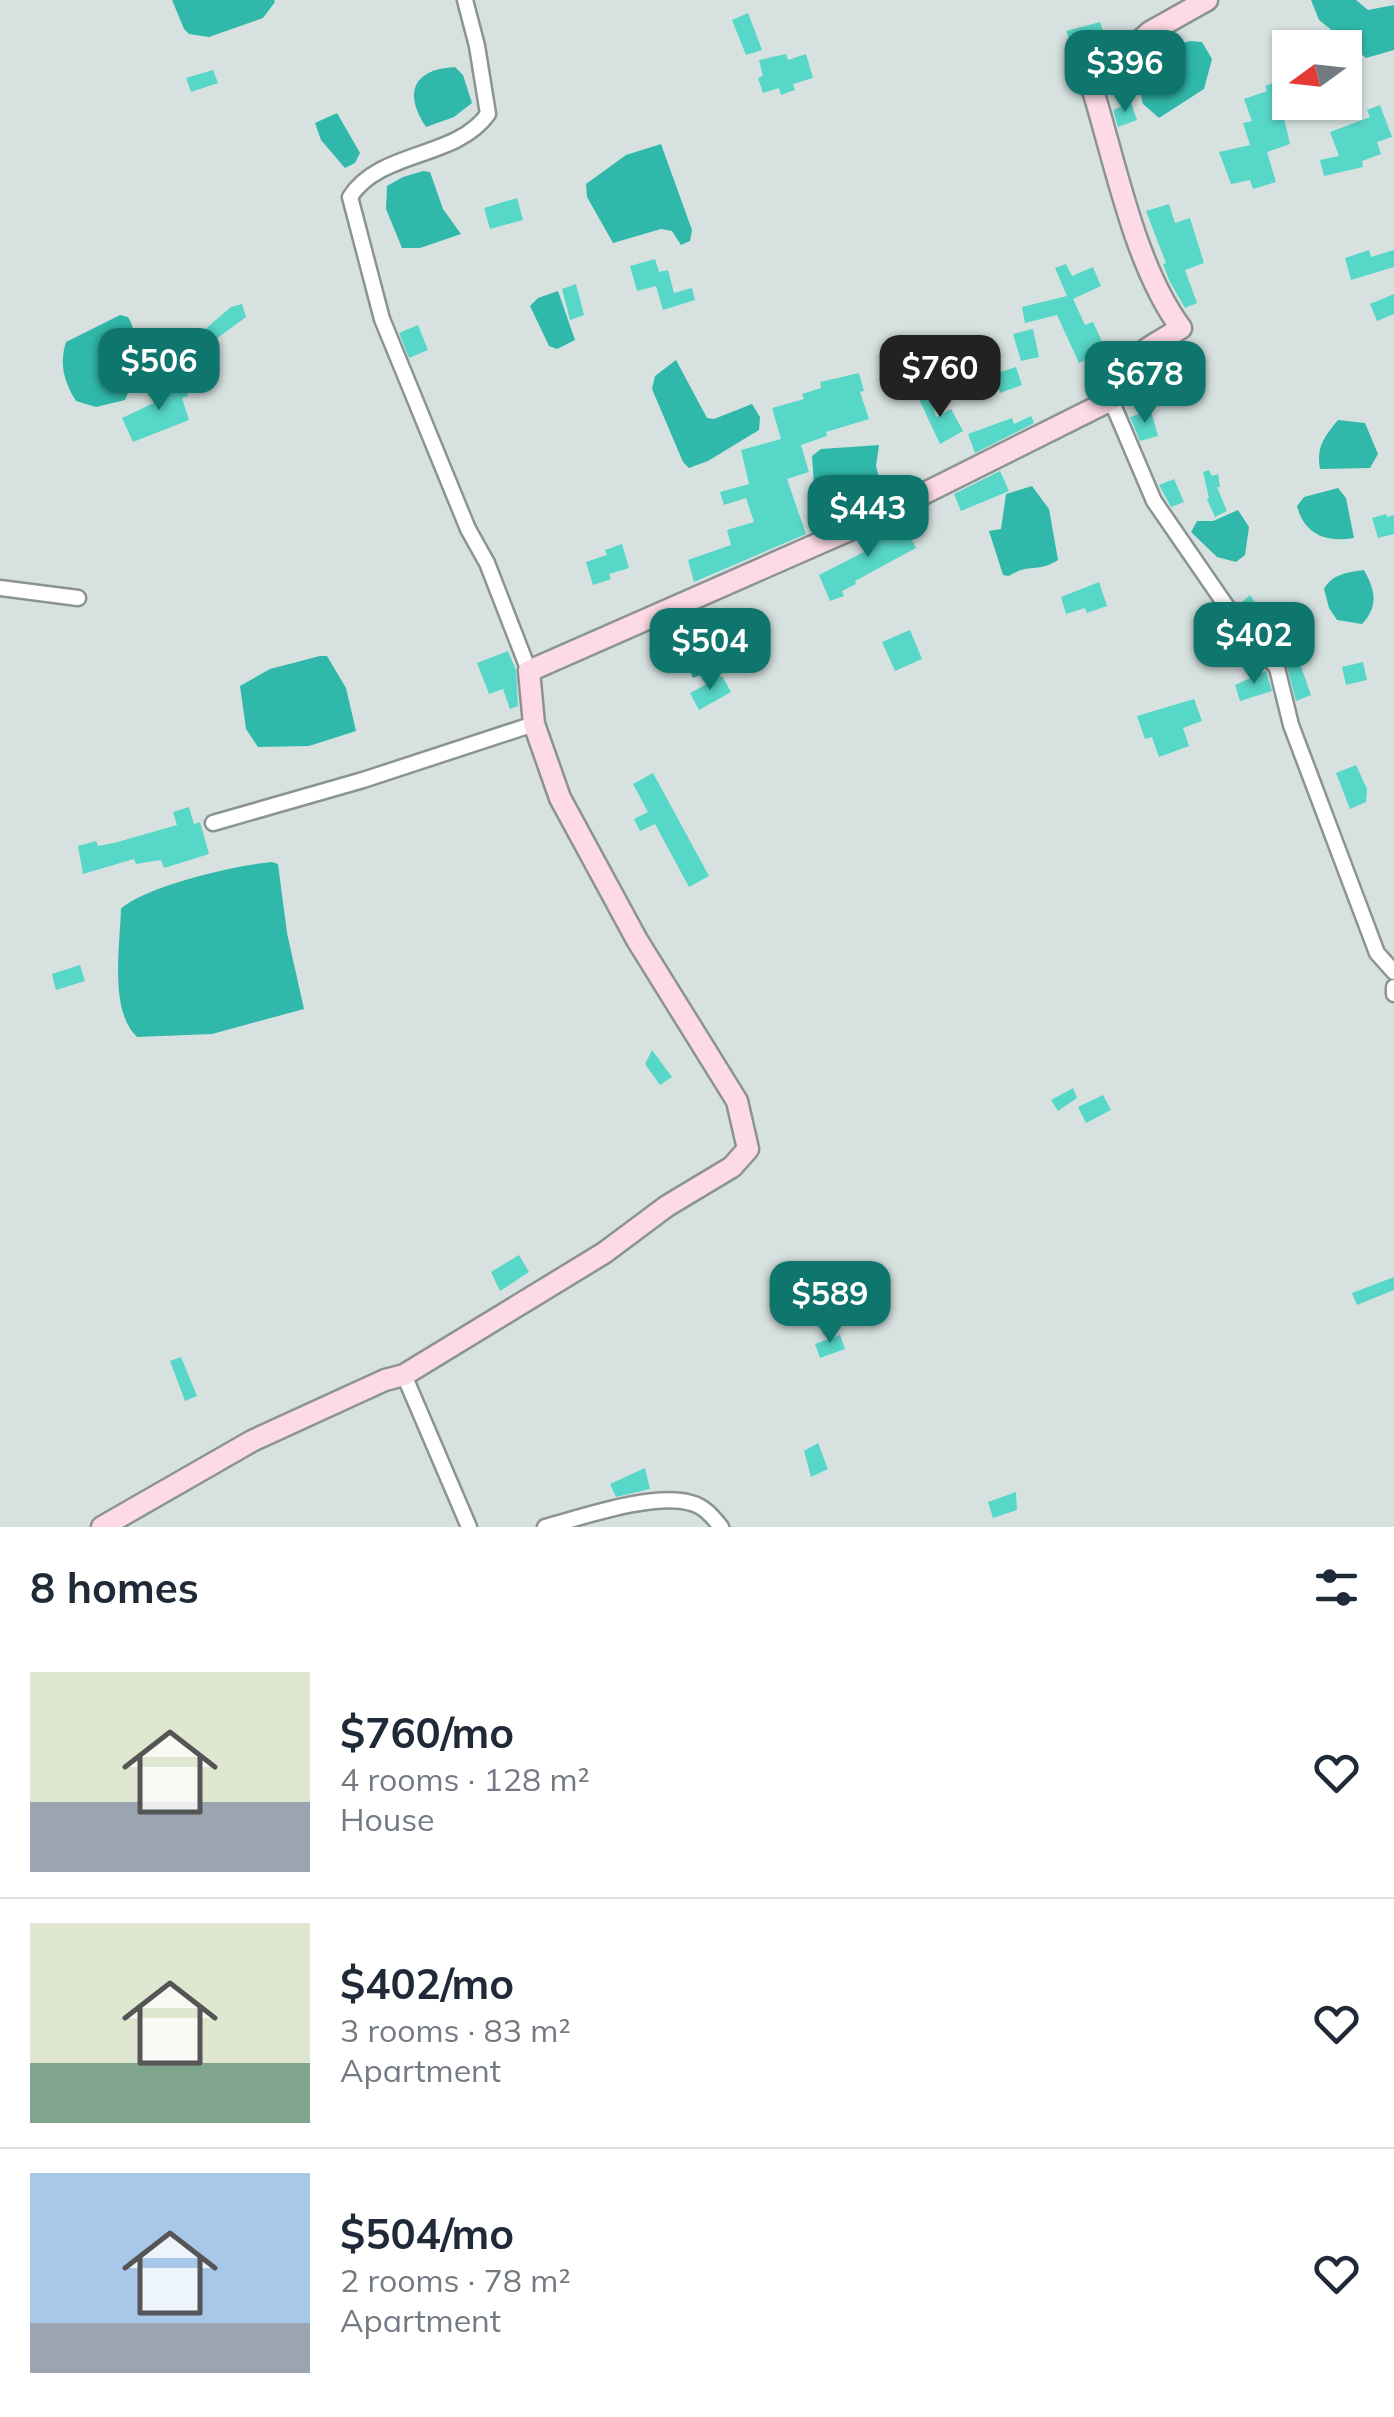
<!DOCTYPE html>
<html lang="en">
<head>
<meta charset="utf-8">
<style>
	:root { --surface:#fff; --page:#f2f2f3; --text:#1f2937; --muted:#747a83; --line:#e0e1e3; --accent:#0f766e }
	body { margin:0; font-family:Mulish,sans-serif; background:var(--page); color:var(--text); height:100vh; display:flex; flex-direction:column; font-size:38px; white-space:nowrap }
	* { box-sizing:border-box; margin:0 }
	p { font-size:32px; color:var(--muted) }
	.icon { flex:none; width:55px; height:55px; fill:none; stroke:currentColor; stroke-width:2; stroke-linecap:round; stroke-linejoin:round }
	.map { position:relative; height:1527px; overflow:hidden }
	.panel { display:flex; flex-direction:column; background:var(--surface); flex:1 }
	.panel>* { flex:none }
	.needle { width:65px; rotate:255deg }
	.controls { position:absolute; left:1272px; top:30px; display:grid; gap:20px }
	.controls a { display:grid; place-items:center; width:90px; height:90px; border-radius:0px; background:var(--surface); box-shadow:0 2px 8px #0004; font-size:50px }
	.price { position:absolute; translate:-50% -85px; padding:0 22px; border-radius:20px; background:var(--accent); color:#fff; font-size:32px; line-height:65px; filter:drop-shadow(0 2px 5px #0008) }
	.price::after { content:''; position:absolute; left:50%; top:60px; width:30px; height:22px; margin-left:-15px; background:inherit; clip-path:polygon(0 0,100% 0,50% 100%) }
	.price.selected { background:#222; color:#fff }
	ul { padding:0; list-style:none }
	li { display:flex; align-items:center; gap:30px; height:250px; padding:0 30px }
	li+li { border-top:2px solid var(--line) }
	li span { display:grid; place-items:center; flex:none; width:280px; height:200px; border-radius:0px; color:#555 }
	li>.icon { margin-inline-start:auto }
	span .icon { width:120px; height:120px; fill:#fffc; stroke-width:1 }
	li b { font-size:42px }
	h2 { display:flex; justify-content:space-between; align-items:center; height:120px; padding:0 30px; font-size:42px }
	.map>svg:first-child { display:block }
	.water { fill:#30b9aa }
	.building { fill:#57d7c7 }
	.lines { fill:none; stroke-linecap:round; stroke-linejoin:round }
	.street-casing { stroke:#8a9493; stroke-width:19 }
	.secondary-casing { stroke:#8a9493; stroke-width:25 }
	.street { stroke:#fff; stroke-width:14 }
	.secondary { stroke:#fddae5; stroke-width:20 }
</style>
</head>
<body>
<div class="map">
<svg width="1394" height="1527" viewBox="0 0 1394 1527">
	<rect width="100%" height="100%" fill="#d7e2e0"/>
	<g class="water">
		<polygon points="172,0 274,0 275,2 263,18 209,37 189,34 184,29"/>
		<polygon points="1311,0 1356,0 1368,10 1394,5 1394,50 1366,58 1319,20"/>
		<polygon points="1190,41 1202,42 1212,59 1204,89 1159,118 1143,104 1135,70 1168,47"/>
		<path d="M455 67 463 75 472 103 454 117 426 127C403 93 413 69 455 67Z"/>
		<polygon points="337,113 360,153 355,163 345,168 321,140 315,123"/>
		<polygon points="661,144 692,230 690,241 681,245 672,231 661,229 613,243 587,197 586,184 626,155"/>
		<polygon points="423,171 430,172 443,209 461,234 420,248 402,248 386,209 387,186 403,177"/>
		<polygon points="558,291 575,340 557,349 549,346 530,306 538,298"/>
		<path d="M120 315 128 317C142 340 136 377 125 400L96 407 76 401C64 382 59 364 66 342Z"/>
		<polygon points="676,360 707,418 714,419 752,404 760,417 759,430 708,461 689,468 683,462 652,389 655,376"/>
		<path d="M1338 420 1365 423 1378 454 1370 468 1320 469C1316 447 1324 437 1338 420Z"/>
		<path d="M879 445 876 466 880 481C868 505 852 507 827 513L814 485 812 456 821 449Z"/>
		<path d="M1032 486 1049 509 1058 560C1038 573 1028 563 1009 576L1003 575 989 531 1001 529 1006 494Z"/>
		<path d="M1338 488 1346 498 1354 538C1326 543 1304 534 1297 506L1304 497Z"/>
		<polygon points="1238,510 1249,527 1245,555 1236,562 1217,557 1191,532 1197,521 1213,521"/>
		<path d="M1364 570C1375 590 1379 606 1362 624L1337 620 1329 608 1324 589C1332 574 1348 572 1364 570Z"/>
		<path d="M696 616C714 617 730 627 732 646L716 669 693 678 682 652 680 628Z"/>
		<polygon points="320,656 327,656 346,688 356,731 309,746 258,747 246,729 240,686 270,669"/>
		<path d="M272 862 278 864 287 933 304 1009 212 1034 137 1037C109 1011 120 945 121 909 145 886 237 865 272 862Z"/>
	</g>
	<g class="building">
		<polygon points="748,13 762,50 746,55 732,20"/>
		<polygon points="1100,22 1104,34 1086,40 1088,46 1075,52 1066,31"/>
		<polygon points="786,54 788,60 806,54 813,78 793,84 795,90 781,95 779,88 763,93 758,78 763,76 759,60"/>
		<polygon points="213,70 218,83 191,92 186,78"/>
		<polygon points="1290,76 1290,106 1282,109 1290,144 1267,152 1276,182 1253,189 1250,180 1231,184 1219,152 1250,145 1243,123 1252,121 1244,99 1267,91 1265,86"/>
		<polygon points="1131,103 1137,120 1118,127 1113,110"/>
		<polygon points="1380,105 1392,137 1377,142 1381,154 1362,161 1363,167 1324,176 1320,160 1339,156 1330,132 1370,117 1367,110"/>
		<polygon points="517,198 523,220 490,229 484,208"/>
		<polygon points="1169,204 1175,223 1190,218 1204,263 1185,270 1197,303 1185,308 1169,280 1163,264 1166,263 1146,211"/>
		<polygon points="1369,250 1371,257 1394,250 1394,267 1351,280 1345,258"/>
		<polygon points="655,259 659,272 668,270 674,293 692,288 695,300 663,310 656,286 637,291 630,266"/>
		<polygon points="1066,264 1072,276 1093,267 1101,286 1073,299 1085,325 1093,322 1106,350 1079,363 1057,315 1025,323 1022,307 1067,296 1055,268"/>
		<polygon points="576,284 584,315 570,320 562,289"/>
		<polygon points="1394,294 1394,314 1377,321 1370,304"/>
		<polygon points="242,304 246,317 212,342 203,331 231,307"/>
		<polygon points="418,325 428,350 409,358 399,333"/>
		<polygon points="1033,329 1039,357 1021,361 1013,334"/>
		<polygon points="204,340 212,364 177,376 169,351"/>
		<polygon points="1016,367 1022,385 1000,393 994,374"/>
		<polygon points="859,373 864,391 860,392 869,419 826,432 827,436 801,445 809,472 787,479 806,534 694,582 688,560 731,545 727,530 754,522 746,498 724,505 720,492 749,484 741,450 781,439 772,408 804,399 802,394 821,388 820,382"/>
		<polygon points="184,382 188,396 182,398 189,420 133,442 122,418 158,401 154,391"/>
		<polygon points="930,392 936,417 951,409 963,431 940,444 917,395"/>
		<polygon points="1151,411 1158,436 1140,441 1130,417"/>
		<polygon points="1031,416 1034,423 975,453 968,434 1012,418 1014,424"/>
		<polygon points="1209,470 1212,476 1218,474 1220,487 1217,487 1227,511 1215,517 1207,499 1209,498 1203,472"/>
		<polygon points="1000,471 1009,491 961,511 954,494"/>
		<polygon points="1174,479 1184,502 1171,507 1159,485"/>
		<polygon points="1386,514 1387,517 1394,515 1394,534 1378,538 1372,518"/>
		<polygon points="902,520 916,548 855,581 856,584 842,591 844,596 830,601 819,575 864,552 860,545"/>
		<polygon points="622,544 629,568 609,574 611,579 593,585 586,562 607,555 605,550"/>
		<polygon points="1099,582 1107,606 1087,613 1085,608 1066,614 1061,597"/>
		<polygon points="1250,595 1281,639 1273,646 1239,605"/>
		<polygon points="749,614 758,642 738,647 730,620"/>
		<polygon points="910,630 922,659 895,671 882,642"/>
		<polygon points="508,651 516,670 518,706 510,709 503,689 489,694 477,663"/>
		<polygon points="1298,658 1311,695 1296,701 1286,663"/>
		<polygon points="1363,662 1367,680 1346,685 1342,667"/>
		<polygon points="1266,671 1272,691 1240,701 1235,685"/>
		<polygon points="722,676 731,692 699,710 690,693"/>
		<polygon points="1194,699 1202,721 1183,728 1189,746 1159,757 1152,737 1145,739 1137,716"/>
		<polygon points="1356,765 1367,789 1366,802 1350,809 1336,773"/>
		<polygon points="653,773 709,876 689,887 655,824 640,831 634,819 648,812 633,784"/>
		<polygon points="189,807 194,824 200,822 209,854 164,868 161,860 136,864 134,859 83,874 78,846 96,841 98,846 114,843 177,825 173,812"/>
		<polygon points="80,965 85,981 56,990 52,974"/>
		<polygon points="652,1050 672,1077 660,1085 645,1064"/>
		<polygon points="1073,1088 1077,1098 1058,1111 1051,1100"/>
		<polygon points="1103,1095 1111,1110 1086,1123 1078,1107"/>
		<polygon points="519,1255 529,1272 500,1291 491,1272"/>
		<polygon points="1394,1277 1394,1290 1357,1305 1352,1293"/>
		<polygon points="840,1335 845,1349 820,1358 815,1344"/>
		<polygon points="181,1357 197,1396 185,1401 170,1361"/>
		<polygon points="818,1443 828,1469 811,1477 804,1451"/>
		<polygon points="645,1468 650,1489 616,1497 610,1484"/>
		<polygon points="1016,1492 1017,1510 993,1518 988,1502"/>
	</g>
	<g class="lines">
		<defs>
			<g id="street">
				<path d="M465 0 477 46 488 114C456 159 380 150 350 197L382 319 468 529 487 563 529 671"/>
				<polyline points="1111,400 1154,501 1227,607 1277,668 1291,725 1377,953 1394,972"/>
				<polyline points="0,588 78,598"/>
				<polyline points="213,823 363,780 534,724"/>
				<polyline points="1394,987 1394,994"/>
				<polyline points="404,1375 469,1527"/>
				<path d="M545 1527C583 1517 654 1492 691 1503 704 1506 713 1517 721 1527"/>
			</g>
			<path id="secondary" d="M102 1527 252 1441 385 1380 404 1375 604 1253 667 1206 732 1167 748 1149 737 1101 637 940 560 798 534 724 529 671 863 524 1111 400C1124 356 1145 351 1181 328 1134 265 1115 160 1091 84L1150 32 1207 0"/>
		</defs>
		<use href="#street" class="street-casing"/>
		<use href="#secondary" class="secondary-casing"/>
		<use href="#street" class="street"/>
		<use href="#secondary" class="secondary"/>
	</g>
</svg>
<div class="controls">
<a><svg class="needle" viewBox="-14 -14 28 28"><path d="M0-13l5 13h-10z" fill="#e53935"/><path d="M0 13l5-13h-10z" fill="#747a83"/></svg></a>
</div>
<b class="price" style="left:1125px;top:115px">$396</b>
<b class="price" style="left:159px;top:413px">$506</b>
<b class="price selected" style="left:940px;top:420px">$760</b>
<b class="price" style="left:1145px;top:426px">$678</b>
<b class="price" style="left:868px;top:560px">$443</b>
<b class="price" style="left:1254px;top:687px">$402</b>
<b class="price" style="left:710px;top:693px">$504</b>
<b class="price" style="left:830px;top:1346px">$589</b>
</div>
<section class="panel">
<h2>8 homes<svg class="icon" aria-label="filters" viewBox="0 0 24 24"><path d="M4 7h16M4 17h16"/><circle cx="9" cy="7" r="2"/><circle cx="15" cy="17" r="2"/></svg></h2>
<ul>
<li><span style="background:linear-gradient(#dfe7d0 65%,#9aa5b1 0)"><svg class="icon" aria-label="home" viewBox="0 0 24 24"><path d="M3 11l9-7 9 7M6 9v11h12V9"/></svg></span><div><b>$760/mo</b><p>4 rooms · 128 m²</p><p>House</p></div><svg class="icon" aria-label="heart" viewBox="0 0 24 24"><path d="M12 20l-8-8c-3-5 5-10 8-4 3-6 11-1 8 4z"/></svg></li>
<li><span style="background:linear-gradient(#dfe7d0 70%,#7fa58c 0)"><svg class="icon" aria-label="home" viewBox="0 0 24 24"><path d="M3 11l9-7 9 7M6 9v11h12V9"/></svg></span><div><b>$402/mo</b><p>3 rooms · 83 m²</p><p>Apartment</p></div><svg class="icon" aria-label="heart" viewBox="0 0 24 24"><path d="M12 20l-8-8c-3-5 5-10 8-4 3-6 11-1 8 4z"/></svg></li>
<li><span style="background:linear-gradient(#a9c7e8 75%,#9aa5b1 0)"><svg class="icon" aria-label="home" viewBox="0 0 24 24"><path d="M3 11l9-7 9 7M6 9v11h12V9"/></svg></span><div><b>$504/mo</b><p>2 rooms · 78 m²</p><p>Apartment</p></div><svg class="icon" aria-label="heart" viewBox="0 0 24 24"><path d="M12 20l-8-8c-3-5 5-10 8-4 3-6 11-1 8 4z"/></svg></li>
</ul>
</section>
</body>
</html>
